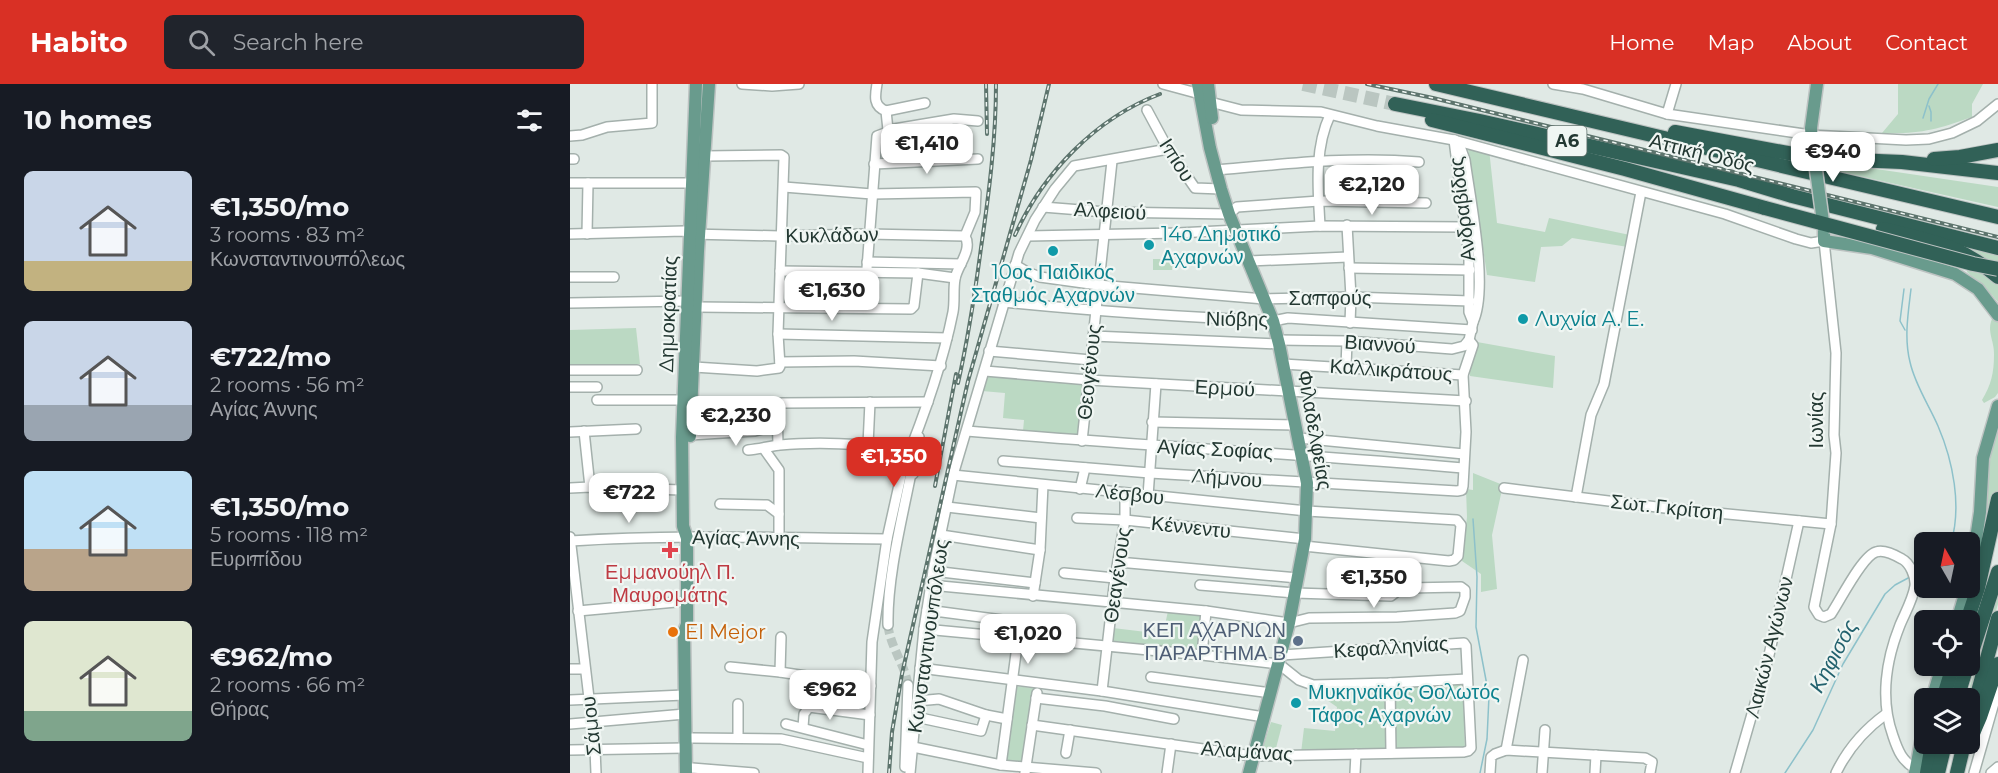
<!DOCTYPE html>
<html lang="en">
<head>
<meta charset="utf-8">
<style>
	:root { --surface:#171b24; --page:#20242c; --text:#f1f3f6; --muted:#9ea1a6; --accent:#d93025 }
	body { margin:0; font-family:Montserrat,sans-serif; background:var(--page); color:var(--text); height:100vh; display:flex; flex-direction:column; font-size:22px; white-space:nowrap }
	* { box-sizing:border-box; margin:0 }
	p { font-size:20px; color:var(--muted) }
	.icon { flex:none; width:33px; height:33px; fill:none; stroke:currentColor; stroke-width:2; stroke-linecap:round; stroke-linejoin:round }
	.map { position:relative; flex:1; overflow:hidden }
	.side { display:flex; flex-direction:column; background:var(--surface); width:570px }
	.side>* { flex:none }
	.needle { width:39px; rotate:351deg }
	.tools { position:absolute; left:1344px; top:448px; display:grid; gap:12px }
	.tools a { display:grid; place-items:center; width:66px; height:66px; border-radius:9px; background:var(--surface); box-shadow:0 3px 9px #0003; font-size:30px }
	.price { position:absolute; translate:-50% -51px; padding:0 14px; border-radius:12px; background:#fff; color:#222; font-size:20px; line-height:39px; filter:drop-shadow(0 2px 3px #0008) }
	.price::after { content:''; position:absolute; left:50%; top:36px; width:18px; height:14px; margin-left:-9px; background:inherit; clip-path:polygon(0 0,100% 0,50% 100%) }
	.price.active { background:var(--accent); color:#fff }
	ul { padding:0; list-style:none }
	li { display:flex; align-items:center; gap:18px; height:150px; padding:0 24px }
	li span { display:grid; place-items:center; flex:none; width:168px; height:120px; border-radius:9px; color:#555 }
	li>.icon { margin-inline-start:auto }
	span .icon { width:72px; height:72px; fill:#fffc; stroke-width:1 }
	li b { font-size:26px }
	h2 { display:flex; justify-content:space-between; align-items:center; height:72px; padding:0 24px; font-size:26px }
	header { display:flex; align-items:center; gap:36px; box-sizing:border-box; height:84px; padding:0 30px; background:var(--accent); color:#fff }
	header strong { font-size:28px }
	nav { display:flex; gap:33px; margin-inline-start:auto; font-size:21px }
	.search { width:420px; height:54px; background:var(--page); display:flex; align-items:center; gap:15px; box-sizing:border-box; padding:0 21px; border-radius:9px; color:var(--muted); font-size:22px }
	main { display:flex; flex:1; min-height:0 }
	.map>svg:first-child { display:block }
	.green { fill:#bbd9c3 }
	.lines { fill:none; stroke-linecap:round; stroke-linejoin:round }
	.stream { stroke:#8dc1ca; stroke-width:1.5 }
	.minor-tunnel { stroke:#bac6c1; stroke-width:9; stroke-dasharray:9 4.5; stroke-linecap:butt }
	.highway-tunnel { stroke:#bac6c1; stroke-width:14; stroke-dasharray:14 7; stroke-linecap:butt }
	.minor-casing { stroke:#a4b0ac; stroke-width:12 }
	.major-casing { stroke:#bdc3c2; stroke-width:15 }
	.highway-casing { stroke:#bdc3c2; stroke-width:16 }
	.minor { stroke:#fff; stroke-width:9 }
	.major { stroke:#699b8d; stroke-width:12 }
	.highway { stroke:#316157; stroke-width:14 }
	.rail-casing { stroke:#5d746d; stroke-width:4 }
	.rail { stroke:#f0f6f3; stroke-width:1.5; stroke-dasharray:4.5; stroke-linecap:butt }
	.major-bridge-casing { stroke:#bdc3c2; stroke-width:15; stroke-linecap:butt }
	.highway-bridge-casing { stroke:#bdc3c2; stroke-width:16; stroke-linecap:butt }
	.major-bridge { stroke:#699b8d; stroke-width:12 }
	.highway-bridge { stroke:#316157; stroke-width:14 }
	.culture-dot { fill:#0f9aa8; stroke:#f0f6f3; stroke-width:2 }
	.health-dot { fill:#e0444e; stroke:#f0f6f3; stroke-width:2 }
	.food-dot { fill:#e8710a; stroke:#f0f6f3; stroke-width:2 }
	.service-dot { fill:#5c6f8a; stroke:#f0f6f3; stroke-width:2 }
	.labels { text-anchor:middle; dominant-baseline:central; stroke-width:4.5; stroke-linejoin:round; paint-order:stroke }
	.shield { fill:#f0f6f3; stroke:#60716c; stroke-width:1.5 }
	.shield-label { font-size:18px; font-weight:bold; fill:#233832 }
	.street-label { font-size:20px; fill:#233832; stroke:#f0f6f3 }
	.culture-label { font-size:20px; fill:#0d838f; stroke:#f0f6f3; text-anchor:start }
	.health-label { font-size:20px; fill:#be3a42; stroke:#f0f6f3 }
	.service-label { font-size:20px; fill:#4e5e75; stroke:#f0f6f3; text-anchor:end }
	.food-label { font-size:20px; fill:#c56008; stroke:#f0f6f3; text-anchor:start }
	.water-label { font-size:21px; font-style:italic; fill:#23626e; stroke:#f0f6f3 }
</style>
</head>
<body>
<header>
<strong>Habito</strong>
<div class="search"><svg class="icon" aria-label="search" viewBox="0 0 24 24"><circle cx="10" cy="10" r="6"/><path d="M15 15l6 6"/></svg>Search here</div>
<nav><a>Home</a><a>Map</a><a>About</a><a>Contact</a></nav>
</header>
<main>
<section class="side">
<h2>10 homes<svg class="icon" aria-label="filters" viewBox="0 0 24 24"><path d="M4 7h16M4 17h16"/><circle cx="9" cy="7" r="2"/><circle cx="15" cy="17" r="2"/></svg></h2>
<ul>
<li><span style="background:linear-gradient(#c9d6e8 75%,#c2b280 0)"><svg class="icon" aria-label="home" viewBox="0 0 24 24"><path d="M3 11l9-7 9 7M6 9v11h12V9"/></svg></span><div><b>€1,350/mo</b><p>3 rooms · 83 m²</p><p>Κωνσταντινουπόλεως</p></div></li>
<li><span style="background:linear-gradient(#c9d6e8 70%,#9aa5b1 0)"><svg class="icon" aria-label="home" viewBox="0 0 24 24"><path d="M3 11l9-7 9 7M6 9v11h12V9"/></svg></span><div><b>€722/mo</b><p>2 rooms · 56 m²</p><p>Αγίας Άννης</p></div></li>
<li><span style="background:linear-gradient(#bfe0f5 65%,#b9a48a 0)"><svg class="icon" aria-label="home" viewBox="0 0 24 24"><path d="M3 11l9-7 9 7M6 9v11h12V9"/></svg></span><div><b>€1,350/mo</b><p>5 rooms · 118 m²</p><p>Ευριπίδου</p></div></li>
<li><span style="background:linear-gradient(#dfe7d0 75%,#7fa58c 0)"><svg class="icon" aria-label="home" viewBox="0 0 24 24"><path d="M3 11l9-7 9 7M6 9v11h12V9"/></svg></span><div><b>€962/mo</b><p>2 rooms · 66 m²</p><p>Θήρας</p></div></li>
</ul>
</section>
<div class="map">
<svg width="1428" height="689" viewBox="0 0 1428 689">
	<rect width="100%" height="100%" fill="#e0e9e5"/>
	<g class="green">
		<path d="M1328 0H1413L1402 20V33C1366 46 1350 50 1312 49L1328 30Z"/>
		<polygon points="897,58 919,65 927,139 975,148 979,134 1060,151 1058,163 1002,154 992,162 971,163 965,198 917,191"/>
		<polygon points="1165,64 1428,103 1428,123"/>
		<polygon points="1400,164 1428,171 1428,218 1422,211 1397,188"/>
		<polygon points="583,175 603,175 602,186 583,186"/>
		<path d="M1425 230 1428 238V309L1425 313 1414 319 1412 316C1421 301 1424 289 1424 271 1425 256 1414 245 1425 230Z"/>
		<polygon points="66,244 70,280 0,280 0,246"/>
		<polygon points="907,258 985,272 983,304 900,292 900,279"/>
		<polygon points="416,291 516,299 510,351 453,347 454,336 433,334 435,309 412,307"/>
		<polygon points="1428,340 1428,450 1426,455 1414,450 1421,366"/>
		<polygon points="903,389 933,401 922,451 927,505 911,508 911,490 892,477 897,433 896,405 903,406"/>
		<polygon points="1428,510 1428,520 1399,615 1396,615"/>
		<polygon points="598,527 634,530 630,566 542,557 543,544 593,550"/>
		<polygon points="893,598 895,667 824,668 823,602"/>
		<polygon points="444,602 464,604 454,681 433,679"/>
		<polygon points="815,603 815,669 731,669 734,644 765,647 767,623 744,607"/>
		<polygon points="701,638 712,641 705,668 692,666"/>
	</g>
	<g class="lines">
		<g class="stream">
			<polyline points="1359,22 1361,28 1361,37"/>
			<polyline points="1353,34 1359,15 1368,0"/>
			<polyline points="1334,205 1330,237 1335,246"/>
			<path d="M1341 205C1338 230 1334 254 1340 278 1345 301 1359 321 1368 342 1383 377 1392 422 1381 459"/>
			<polyline points="903,435 907,493 906,543 919,612 917,655 910,689"/>
			<polyline points="1347,490 1354,487"/>
			<polyline points="1215,689 1243,646 1273,580 1315,510 1325,501 1340,493"/>
		</g>
		<path class="minor-tunnel" d="M318 541C320 563 335 580 338 601"/>
		<polyline class="highway-tunnel" points="733,0 825,20"/>
		<defs>
			<g id="minor">
				<polyline points="172,0 202,2 229,0"/>
				<path d="M307 0C305 12 303 22 316 27L318 46"/>
				<path d="M593 0 630 10 640 18 671 26 751 28 807 42 884 56 1155 130 1226 155 1241 159 1254 157 1266 269 1264 351 1266 369 1261 440 1244 523 1249 531 1254 533 1261 530C1270 517 1292 472 1306 468 1314 465 1325 471 1332 475 1340 479 1346 493 1345 502 1343 515 1335 529 1330 541 1316 576 1310 616 1323 652 1328 667 1332 677 1346 685"/>
				<polyline points="983,0 1013,5 1097,30 1241,51 1336,56 1359,55 1382,49 1407,37 1428,20"/>
				<polyline points="577,26 598,65 625,104 651,105"/>
				<polyline points="316,27 355,19"/>
				<polyline points="1097,30 1106,0"/>
				<polyline points="0,52 12,51 37,43 82,39 82,0"/>
				<path d="M885 56 891 65 895 76C900 115 919 204 903 238"/>
				<polyline points="0,75 4,75"/>
				<polyline points="304,80 408,75"/>
				<path d="M647 86C714 80 782 72 849 78"/>
				<polyline points="0,99 122,99"/>
				<path d="M214 103 302 110 406 108 405 128 395 152C403 166 387 182 385 195 383 206 385 217 383 228 372 283 353 335 332 386"/>
				<polyline points="473,123 536,128 659,130 667,123 749,117 856,119"/>
				<polyline points="777,141 781,213 780,239"/>
				<path d="M750 142C748 105 744 65 760 31"/>
				<polyline points="0,150 114,147 121,150 210,152 298,150 395,152"/>
				<polyline points="17,150 18,99"/>
				<polyline points="458,152 608,149 750,142 895,143"/>
				<polyline points="679,177 778,173"/>
				<polyline points="297,178 391,180"/>
				<polyline points="445,181 457,188 470,193 528,201 694,215 781,213 900,217"/>
				<polyline points="779,184 900,186"/>
				<polyline points="210,187 348,189 385,194"/>
				<polyline points="0,193 44,193"/>
				<path d="M433 218C523 227 612 233 703 237L718 234 902 246"/>
				<polyline points="0,219 118,217"/>
				<polyline points="127,223 341,225 344,222 348,189"/>
				<polyline points="294,224 307,52 315,49 318,46 384,35 408,37"/>
				<polyline points="208,250 377,254"/>
				<polyline points="523,252 709,260"/>
				<polyline points="708,256 777,257 882,265 894,262 899,256 903,238 899,228 899,173 884,56"/>
				<polyline points="419,267 521,276"/>
				<polyline points="210,278 284,277 371,282"/>
				<polyline points="713,280 893,291"/>
				<polyline points="124,283 187,287 209,284 210,282 208,250 214,73 211,71 135,72"/>
				<polyline points="776,283 777,257"/>
				<polyline points="0,286 67,286"/>
				<polyline points="415,287 519,296 896,317"/>
				<polyline points="0,303 27,303"/>
				<polyline points="27,316 113,316"/>
				<polyline points="582,338 726,341"/>
				<polyline points="14,347 20,403"/>
				<path d="M397 347C563 361 728 370 893 384"/>
				<polyline points="0,348 66,345"/>
				<polyline points="120,351 185,347 207,341"/>
				<polyline points="729,354 894,370"/>
				<polyline points="512,357 542,77"/>
				<polyline points="208,361 207,323 212,319 358,318"/>
				<polyline points="298,361 300,318"/>
				<polyline points="194,365 209,386 209,454"/>
				<path d="M178 366C190 365 200 362 210 361 254 357 298 361 341 364"/>
				<polyline points="433,377 580,389 887,407 892,406 893,402 896,348 893,291 903,261 899,256"/>
				<polyline points="343,390 349,353"/>
				<polyline points="383,391 737,427 887,436 891,441 888,472 884,476 879,477 734,462"/>
				<polyline points="0,404 20,403 112,406"/>
				<polyline points="934,404 1095,424 1261,440"/>
				<polyline points="510,405 515,384"/>
				<polyline points="578,412 586,300"/>
				<polyline points="1006,413 1021,331 1034,300 1071,108"/>
				<polyline points="150,420 197,421 209,430"/>
				<polyline points="377,423 471,434"/>
				<polyline points="507,434 555,436 735,455"/>
				<polyline points="371,451 470,466"/>
				<polyline points="0,453 25,665 26,689"/>
				<path d="M0 457C105 450 211 454 317 455"/>
				<polyline points="548,478 728,494"/>
				<polyline points="363,487 465,499"/>
				<polyline points="494,489 545,494"/>
				<polyline points="360,501 636,527 719,539 739,534 827,533 885,529 890,527 895,513 895,506 891,503 837,504 829,506 821,512 725,509 630,501"/>
				<polyline points="463,512 470,466 473,401"/>
				<polyline points="357,526 478,542 487,544 500,558"/>
				<polyline points="8,527 117,517"/>
				<path d="M318 541C317 495 331 439 340 394"/>
				<polyline points="354,545 632,571 709,580 729,596 743,601 820,599 897,595"/>
				<polyline points="632,571 636,527"/>
				<polyline points="160,583 210,588 301,602"/>
				<polyline points="350,584 532,607 694,633"/>
				<polyline points="0,585 15,585"/>
				<polyline points="210,588 211,553"/>
				<polyline points="581,593 701,609"/>
				<polyline points="820,599 821,669"/>
				<polyline points="532,607 545,494 555,436 555,409"/>
				<polyline points="466,614 535,622 604,635"/>
				<polyline points="0,616 114,611"/>
				<polyline points="347,617 369,615 416,631 437,635"/>
				<polyline points="346,633 411,647 416,631"/>
				<polyline points="0,640 115,630"/>
				<polyline points="216,640 298,661"/>
				<polyline points="462,641 683,672 894,668 898,667 901,664 896,562 894,559 712,571"/>
				<polyline points="233,643 234,630 239,623 300,631"/>
				<polyline points="122,654 211,655 298,674"/>
				<polyline points="168,654 168,620"/>
				<polyline points="343,663 431,681 526,689"/>
				<polyline points="0,666 115,664"/>
				<polyline points="936,666 953,576"/>
				<polyline points="496,669 500,646"/>
				<polyline points="431,681 447,562"/>
				<polyline points="335,683 338,601"/>
				<polyline points="122,684 184,689"/>
				<polyline points="298,689 302,558 317,455 331,392"/>
				<polyline points="340,689 354,545 363,487 383,391 449,169 465,136 485,105 504,82 598,65"/>
				<polyline points="455,689 467,609"/>
				<polyline points="597,689 601,660"/>
				<polyline points="785,689 786,670"/>
				<polyline points="920,689 921,673 925,670 936,666 1075,674 1082,678 1080,689"/>
				<polyline points="972,689 975,646"/>
				<polyline points="1025,689 1026,671"/>
				<polyline points="1165,689 1199,571 1229,437"/>
				<path d="M1266 689C1278 664 1294 646 1316 630"/>
				<polyline points="1404,689 1428,605"/>
				<polyline points="1421,689 1428,683"/>
			</g>
			<g id="major">
				<polyline points="628,0 640,64 651,105 659,130 703,237 709,260 737,399 735,455 719,539 679,689"/>
				<polyline points="638,0 642,34"/>
				<polyline points="1242,57 1241,44 1247,0"/>
				<polyline points="1254,145 1254,157 1302,164 1385,190 1408,205 1428,231"/>
				<polyline points="120,352 128,167 139,0"/>
				<polyline points="1400,495 1410,428 1413,374 1428,322"/>
				<polyline points="1387,537 1397,504"/>
				<polyline points="1362,615 1372,582"/>
				<polyline points="116,689 114,548 117,540 117,454 113,442 112,353 126,0"/>
				<polyline points="1345,689 1354,643"/>
			</g>
			<g id="highway">
				<polyline points="866,0 1428,133"/>
				<polyline points="825,20 910,37 1169,96 1222,112 1428,164"/>
				<polyline points="862,36 1055,85 1195,124"/>
				<polyline points="1105,48 1223,70 1284,76 1332,78 1428,89"/>
				<polyline points="1364,75 1390,73 1428,66"/>
				<path d="M1313 145C1360 157 1389 160 1428 193"/>
				<polyline points="1397,537 1408,504 1428,415"/>
				<polyline points="1400,574 1428,488"/>
				<polyline points="1373,615 1383,582"/>
				<polyline points="1387,615 1397,582"/>
				<polyline points="1400,637 1428,534"/>
				<polyline points="1400,656 1410,633 1428,580"/>
				<polyline points="1357,689 1362,660"/>
				<polyline points="1368,689 1375,660"/>
				<polyline points="1387,689 1394,660"/>
			</g>
		</defs>
		<use href="#minor" class="minor-casing"/>
		<use href="#major" class="major-casing"/>
		<use href="#highway" class="highway-casing"/>
		<use href="#minor" class="minor"/>
		<use href="#major" class="major"/>
		<use href="#highway" class="highway"/>
		<defs>
			<g id="rail">
				<polyline points="416,0 417,50"/>
				<polyline points="797,0 863,14 1428,153"/>
				<path d="M445 151C473 89 526 34 590 10"/>
				<path d="M388 299C398 255 405 209 411 164 419 109 426 55 426 0"/>
				<polyline points="365,402 386,290"/>
				<polyline points="319,689 322,648 332,590 398,297 461,76 479,0"/>
			</g>
		</defs>
		<use href="#rail" class="rail-casing"/>
		<use href="#rail" class="rail"/>
		<defs>
			<polyline id="major-bridge" points="1242,57 1254,145"/>
			<polyline id="highway-bridge" points="1195,124 1403,180 1428,185"/>
		</defs>
		<use href="#major-bridge" class="major-bridge-casing"/>
		<use href="#highway-bridge" class="highway-bridge-casing"/>
		<use href="#major-bridge" class="major-bridge"/>
		<use href="#highway-bridge" class="highway-bridge"/>
	</g>
	<g class="culture-dot">
		<circle cx="579" cy="161" r="6"/>
		<circle cx="483" cy="167" r="6"/>
		<circle cx="953" cy="235" r="6"/>
		<circle cx="726" cy="619" r="6"/>
	</g>
	<path class="health-dot" d="M97 457h6v6h6v6h-6v6h-6v-6h-6v-6h6z"/>
	<circle class="food-dot" cx="103" cy="548" r="6"/>
	<circle class="service-dot" cx="728" cy="557" r="6"/>
	<g class="labels">
		<rect class="shield" x="977.5" y="42" width="39" height="30" rx="4.5"/>
		<g class="shield-label">
			<text x="997" y="57">Α6</text>
		</g>
		<g class="street-label">
			<text transform="translate(1132 69) rotate(14)">Αττική Οδός</text>
			<text transform="translate(607 76) rotate(57)">Ιπίου</text>
			<text transform="translate(892 125) rotate(-97)">Ανδραβίδας</text>
			<text transform="translate(540 127) rotate(3)">Αλφειού</text>
			<text transform="translate(262 151) rotate(-1)">Κυκλάδων</text>
			<text x="760" y="214">Σαπφούς</text>
			<text transform="translate(98 230) rotate(-88)">Δημοκρατίας</text>
			<text transform="translate(667 235) rotate(1)">Νιόβης</text>
			<text transform="translate(810 260) rotate(4)">Βιαννού</text>
			<text transform="translate(821 286) rotate(4)">Καλλικράτους</text>
			<text transform="translate(519 288) rotate(-84)">Θεογένους</text>
			<text transform="translate(655 304) rotate(3)">Ερμού</text>
			<text transform="translate(1246 336) rotate(-90)">Ιωνίας</text>
			<text transform="translate(745 346) rotate(80)">Φιλαδελφείας</text>
			<text transform="translate(645 365) rotate(3)">Αγίας Σοφίας</text>
			<text transform="translate(657 394) rotate(4)">Λήμνου</text>
			<text transform="translate(560 410) rotate(6)">Λέσβου</text>
			<text transform="translate(1097 423) rotate(6)">Σωτ. Γκρίτση</text>
			<text transform="translate(621 443) rotate(6)">Κέννεντυ</text>
			<text transform="translate(176 454) rotate(1)">Αγίας Άννης</text>
			<text transform="translate(547 491) rotate(-82)">Θεαγένους</text>
			<text transform="translate(358 552) rotate(-82)">Κωνσταντινουπόλεως</text>
			<text transform="translate(821 563) rotate(-4)">Κεφαλληνίας</text>
			<text transform="translate(1199 563) rotate(-76)">Λαικών Αγώνων</text>
			<text transform="translate(21 642) rotate(-96)">Σάμου</text>
			<text transform="translate(677 667) rotate(4)">Αλαμάνας</text>
		</g>
		<g class="culture-label">
			<text x="591" y="150">14ο Δημοτικό<tspan x="591" dy="23">Αχαρνών</tspan></text>
			<text x="483" y="188" text-anchor="middle">10ος Παιδικός<tspan x="483" dy="23">Σταθμός Αχαρνών</tspan></text>
			<text x="965" y="235">Λυχνία A. E.</text>
			<text x="738" y="608">Μυκηναϊκός Θολωτός<tspan x="738" dy="23">Τάφος Αχαρνών</tspan></text>
		</g>
		<g class="health-label">
			<text x="100" y="488">Εμμανούηλ Π.<tspan x="100" dy="23">Μαυρομάτης</tspan></text>
		</g>
		<g class="service-label">
			<text x="716" y="546">ΚΕΠ ΑΧΑΡΝΩΝ<tspan x="716" dy="23">ΠΑΡΑΡΤΗΜΑ Β</tspan></text>
		</g>
		<g class="food-label">
			<text x="115" y="548">El Mejor</text>
		</g>
		<g class="water-label">
			<text transform="translate(1263 572) rotate(-62)">Κηφισός</text>
		</g>
	</g>
</svg>
<div class="tools">
<a><svg class="needle" viewBox="-14 -14 28 28"><path d="M0-13l5 13h-10z" fill="#e53935"/><path d="M0 13l5-13h-10z" fill="#9ea1a6"/></svg></a>
<a><svg class="icon" aria-label="locate" viewBox="0 0 24 24"><circle cx="12" cy="12" r="6"/><path d="M12 2v4M12 18v4M2 12h4M18 12h4"/></svg></a>
<a><svg class="icon" aria-label="layers" viewBox="0 0 24 24"><path d="M12 4l9 5-9 5-9-5zM3 14l9 5 9-5"/></svg></a>
</div>
<b class="price" style="left:357px;top:91px">€1,410</b>
<b class="price" style="left:1263px;top:99px">€940</b>
<b class="price" style="left:802px;top:132px">€2,120</b>
<b class="price" style="left:262px;top:238px">€1,630</b>
<b class="price" style="left:166px;top:363px">€2,230</b>
<b class="price active" style="left:324px;top:404px">€1,350</b>
<b class="price" style="left:59px;top:440px">€722</b>
<b class="price" style="left:804px;top:525px">€1,350</b>
<b class="price" style="left:458px;top:581px">€1,020</b>
<b class="price" style="left:260px;top:637px">€962</b>
</div>
</main>
</body>
</html>
